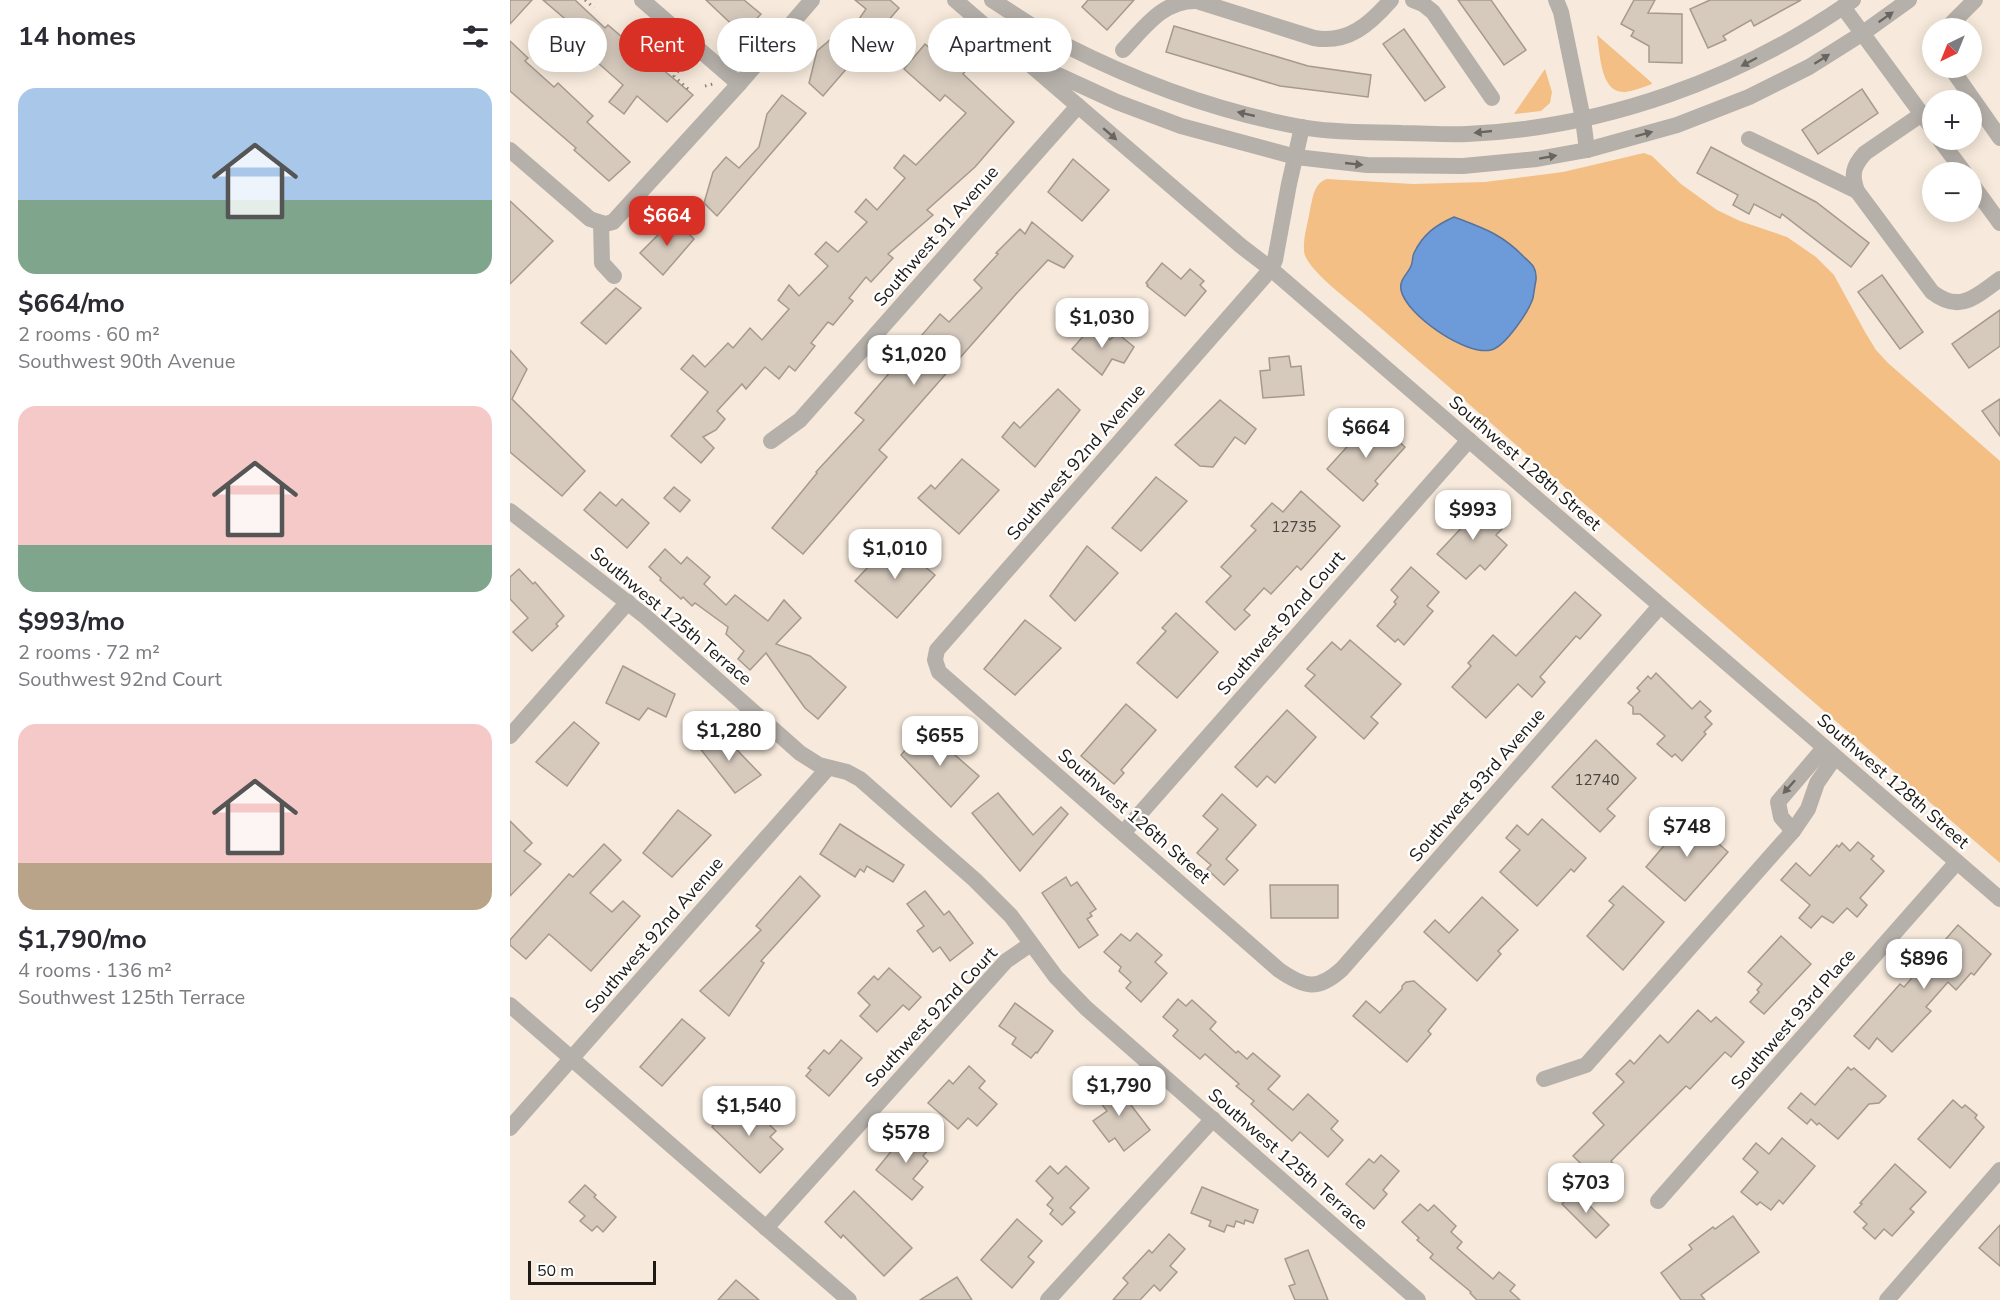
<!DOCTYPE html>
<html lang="en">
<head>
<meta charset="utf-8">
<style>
	:root { --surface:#fff; --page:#f2f2f3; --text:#2b2b33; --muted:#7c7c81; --accent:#d93025 }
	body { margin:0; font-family:"Nunito Sans",sans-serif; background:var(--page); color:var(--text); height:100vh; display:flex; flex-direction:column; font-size:22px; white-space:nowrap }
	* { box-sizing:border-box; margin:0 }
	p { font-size:20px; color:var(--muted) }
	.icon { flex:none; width:33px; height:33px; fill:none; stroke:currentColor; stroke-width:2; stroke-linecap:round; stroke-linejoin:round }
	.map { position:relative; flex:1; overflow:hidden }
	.details { display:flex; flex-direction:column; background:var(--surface); width:510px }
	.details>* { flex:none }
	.hud { position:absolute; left:18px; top:18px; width:570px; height:54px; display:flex; gap:12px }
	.needle { width:39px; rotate:223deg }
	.tools { position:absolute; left:1412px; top:18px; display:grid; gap:12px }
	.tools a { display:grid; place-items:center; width:60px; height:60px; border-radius:50%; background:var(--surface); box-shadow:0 3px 15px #0003; font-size:30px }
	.scale { position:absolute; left:18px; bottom:15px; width:128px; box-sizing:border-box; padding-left:6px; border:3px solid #1d1914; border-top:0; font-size:16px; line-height:21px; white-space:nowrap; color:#1d1914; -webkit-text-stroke:4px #fff; paint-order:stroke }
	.price { position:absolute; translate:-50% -51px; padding:0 14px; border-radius:12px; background:#fff; color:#222; font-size:20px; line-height:39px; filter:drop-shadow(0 2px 3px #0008) }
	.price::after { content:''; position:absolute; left:50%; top:36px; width:18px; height:14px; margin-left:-9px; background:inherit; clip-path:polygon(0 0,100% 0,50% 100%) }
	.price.on { background:var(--accent); color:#fff }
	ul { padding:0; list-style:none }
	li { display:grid; align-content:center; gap:12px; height:318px; padding:0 18px }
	li span { display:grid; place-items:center; height:186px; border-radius:18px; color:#555 }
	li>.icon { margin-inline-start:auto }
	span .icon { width:108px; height:108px; fill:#fffc; stroke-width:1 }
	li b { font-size:26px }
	h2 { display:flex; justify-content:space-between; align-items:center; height:72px; padding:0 18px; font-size:26px }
	.chip { padding:0 21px; border-radius:27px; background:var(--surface); box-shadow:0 3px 15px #0003; font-size:21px; line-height:54px }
	.chip.on { background:var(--accent); color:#fff }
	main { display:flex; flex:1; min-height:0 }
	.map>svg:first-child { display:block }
	.green { fill:#f3bf85 }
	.water { fill:#6d9ad8; stroke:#55739d; stroke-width:1.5 }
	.building { fill:#d6cabd; stroke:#a69a8d; stroke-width:1.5 }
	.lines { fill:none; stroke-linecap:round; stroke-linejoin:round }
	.path { stroke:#8a8178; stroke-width:3; stroke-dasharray:1.5 4.5; stroke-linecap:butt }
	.minor { stroke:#b6b0aa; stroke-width:16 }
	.oneway { fill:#6a645f }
	.labels { text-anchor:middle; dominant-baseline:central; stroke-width:5; stroke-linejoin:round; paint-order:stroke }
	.number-label { font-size:15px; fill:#4b453e }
	.street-label { font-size:18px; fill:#1d1914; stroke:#fff }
</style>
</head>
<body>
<main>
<section class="details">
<h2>14 homes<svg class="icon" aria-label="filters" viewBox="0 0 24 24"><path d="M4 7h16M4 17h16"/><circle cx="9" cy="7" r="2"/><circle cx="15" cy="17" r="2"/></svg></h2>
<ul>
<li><span style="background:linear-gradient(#a9c7e8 60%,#7fa58c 0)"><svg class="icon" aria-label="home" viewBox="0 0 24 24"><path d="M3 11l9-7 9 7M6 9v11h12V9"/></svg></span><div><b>$664/mo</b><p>2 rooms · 60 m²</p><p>Southwest 90th Avenue</p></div></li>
<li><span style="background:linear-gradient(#f6c9c9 75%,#7fa58c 0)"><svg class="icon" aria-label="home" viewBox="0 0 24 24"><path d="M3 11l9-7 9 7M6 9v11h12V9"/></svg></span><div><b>$993/mo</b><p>2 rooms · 72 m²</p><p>Southwest 92nd Court</p></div></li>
<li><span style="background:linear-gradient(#f6c9c9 75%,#b9a48a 0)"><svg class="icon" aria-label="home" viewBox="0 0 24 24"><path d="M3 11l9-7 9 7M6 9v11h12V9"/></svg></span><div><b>$1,790/mo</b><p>4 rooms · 136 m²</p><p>Southwest 125th Terrace</p></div></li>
</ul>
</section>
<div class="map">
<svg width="1490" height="1300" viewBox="0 0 1490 1300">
	<rect width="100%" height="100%" fill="#f7eadc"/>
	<g class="green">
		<path d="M1087 35 1141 82 1142 84C1133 87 1124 91 1115 92 1090 94 1090 52 1087 35Z"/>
		<polygon points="1035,69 1042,92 1040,103 1031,111 1004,114"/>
		<path d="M1134 153 1142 156 1171 184 1207 210 1230 221 1277 237 1306 257 1324 275 1355 332 1366 350 1378 363 1490 461V863L858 317C844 304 795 269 794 251 793 237 798 223 800 210 803 197 804 183 817 179L903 184 975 182 1053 172Z"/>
	</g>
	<path class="water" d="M944 217C973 228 992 234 1014 257 1022 264 1027 268 1026 280 1025 285 1024 292 1023 298 1019 311 995 347 981 350 956 356 896 315 891 290 889 279 898 274 901 266 903 262 902 257 904 253 913 234 926 225 944 217Z"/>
	<g class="building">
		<polygon points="0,0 22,0 0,24"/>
		<polygon points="33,0 65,0 95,28 98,25 112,37 113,36 183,95 157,122 127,96 114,114 99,102 113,85 87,62 95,53"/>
		<polygon points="196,0 234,0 251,14 232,34"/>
		<polygon points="345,0 380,0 389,8 313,96 299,83 307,51 321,39 331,47 351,25 347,22 356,9"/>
		<polygon points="578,0 624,0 597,30 572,7"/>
		<polygon points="948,0 981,0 1016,50 994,65"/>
		<polygon points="1124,0 1145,0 1138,13 1172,14 1172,63 1139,62 1139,46 1121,36 1124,31 1111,24"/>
		<polygon points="1200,0 1291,0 1244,26 1241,20 1213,36 1216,40 1198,48 1180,9"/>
		<polygon points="664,26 798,66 861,75 858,97 770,86 656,52"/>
		<polygon points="894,29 935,87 915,101 873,44"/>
		<polygon points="0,41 18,58 15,61 44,87 48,83 83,116 77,122 120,162 99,181 64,150 66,148 0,91"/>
		<polygon points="415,44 437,63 443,55 458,68 453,74 504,122 465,167 417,210 423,215 378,254 383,258 361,282 356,277 339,298 343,301 323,325 318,322 301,343 305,346 285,371 279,366 269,379 255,367 236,389 232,384 207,411 215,419 206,430 193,437 204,448 191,463 161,436 198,392 171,369 183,355 195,367 218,343 223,348 240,328 252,340 279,309 268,300 279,285 289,296 318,266 305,254 316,242 328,252 357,222 345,212 356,199 367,210 395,178 384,168 394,155 406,165 456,113 435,95 430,101 394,69"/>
		<polygon points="1352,89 1368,113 1308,154 1292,130"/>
		<polygon points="272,95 296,113 207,216 194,203 203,172 216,157 229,168 249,147 257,114"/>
		<polygon points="1201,147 1306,202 1359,243 1341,267 1272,214 1270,218 1244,204 1239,214 1223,205 1228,195 1187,173"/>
		<polygon points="563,159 599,190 572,221 538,192"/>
		<polygon points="0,201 43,241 0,284"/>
		<polygon points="164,219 184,239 153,275 130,253"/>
		<polygon points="522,222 563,256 554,268 538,260 506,294 369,450 377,457 293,554 262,528 307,473 306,472 354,420 345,413 430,314 439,322 472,288 464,280 488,254 486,253 510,229 515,234"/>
		<polygon points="652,263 671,279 680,269 694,281 690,285 696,291 675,316 637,286 638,285 636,283"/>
		<polygon points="1372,275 1413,332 1390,349 1348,292"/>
		<polygon points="106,288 131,308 96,344 71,323"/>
		<polygon points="1490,310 1490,346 1459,368 1442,344"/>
		<polygon points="585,323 600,340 607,333 624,347 614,363 602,359 592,375 562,349"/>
		<polygon points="0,350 17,369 2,399 75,471 52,496 0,452"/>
		<polygon points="779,356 781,367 791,366 794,395 753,398 750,371 760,370 759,358"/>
		<polygon points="548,389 570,410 525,467 492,437 504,422 510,428"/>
		<polygon points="1490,399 1490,436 1472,411"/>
		<polygon points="710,400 746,429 735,444 725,437 703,467 690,466 665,445"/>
		<polygon points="863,418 895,447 865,481 868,484 853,501 817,469"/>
		<polygon points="452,459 489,490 449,534 408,498 421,485 425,489"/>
		<polygon points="646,477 677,501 631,551 602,528"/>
		<polygon points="164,487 180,500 170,512 154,498"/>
		<polygon points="791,491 830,526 791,570 787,566 761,594 754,588 734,610 740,615 725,630 696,602 721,576 711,567 746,530 741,526 762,503 773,512"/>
		<polygon points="90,492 106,506 112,499 139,523 117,548 74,510"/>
		<polygon points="957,498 992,529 986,535 997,545 975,570 970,565 956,579 927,554 954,525 942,515"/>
		<polygon points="389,545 425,575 387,618 345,581 373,551 379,556"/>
		<polygon points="577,546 608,573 565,621 540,596"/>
		<polygon points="155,549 171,564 177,557 200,577 194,584 216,605 225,595 258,621 274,600 291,618 266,644 300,656 336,687 308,719 295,708 256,653 240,670 228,659 234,651 216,634 218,627 185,603 182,606 173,597 171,599 150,580 151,578 139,567"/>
		<polygon points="901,567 929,592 917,606 923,611 894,645 888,639 885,642 867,626 886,604 884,602 888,597 881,590"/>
		<polygon points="9,569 23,584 25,582 54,616 46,624 48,626 22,651 3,632 18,618 0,599 0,577"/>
		<polygon points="1065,592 1091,615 1070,639 1066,636 1030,677 1035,682 1022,697 1008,684 976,718 942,687 961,666 958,663 983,635 1006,656"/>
		<polygon points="666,613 708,652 667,698 627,663 656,631 652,628"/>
		<polygon points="515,620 551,648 505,695 474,669"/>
		<polygon points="840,640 891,684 861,717 868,723 854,739 795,686 805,675 797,669 822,642 831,650"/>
		<polygon points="113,666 165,694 156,717 138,708 129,720 96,703"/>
		<polygon points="1146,673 1182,709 1190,701 1201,711 1195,717 1202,724 1194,732 1196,734 1172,761 1165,754 1162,757 1147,744 1155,736 1130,714 1123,714 1123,707 1118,703 1130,691 1127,688 1138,676 1141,679"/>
		<polygon points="616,704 646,730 611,770 614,773 604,784 571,756"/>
		<polygon points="777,710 806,737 765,783 757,776 747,787 725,767"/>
		<polygon points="64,722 89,743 57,786 26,762"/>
		<polygon points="414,728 469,776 441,807 391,755"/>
		<polygon points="209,731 251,775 225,793 189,747"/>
		<polygon points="1086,740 1126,778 1097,809 1105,816 1090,832 1042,787"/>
		<polygon points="488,793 523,835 551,807 558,814 510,871 462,813"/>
		<polygon points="712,794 746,825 716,859 728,870 714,885 697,869 701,865 687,853 708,829 693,816"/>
		<polygon points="168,810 201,835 162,877 133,853"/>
		<polygon points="1174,813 1218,852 1175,901 1136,867 1163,835 1158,831"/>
		<polygon points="1032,819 1076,858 1064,872 1061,869 1027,906 990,872 1010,850 996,838 1007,825 1018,835"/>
		<polygon points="0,821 22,843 14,851 31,864 0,896"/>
		<polygon points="330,824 394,865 383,882 357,866 354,872 350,869 345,877 310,854"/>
		<polygon points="1348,842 1364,856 1361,859 1374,871 1350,898 1357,905 1347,917 1337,908 1323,923 1312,916 1301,928 1289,918 1300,905 1271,880 1286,863 1300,876 1327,845 1329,847 1332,843 1340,851"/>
		<polygon points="94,844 111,860 80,893 102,912 113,901 130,916 81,971 39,934 16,959 0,945 0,940 59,874 63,877"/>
		<polygon points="290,876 310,896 251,961 254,963 219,1016 190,991 251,930 246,926"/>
		<polygon points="556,877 561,886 567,882 586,909 580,913 582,916 577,919 588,935 569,948 532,893"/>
		<polygon points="760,885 828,885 828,918 761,918"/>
		<polygon points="1113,886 1154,922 1113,970 1077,936 1104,905 1099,901"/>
		<polygon points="415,891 434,915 439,911 463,943 440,961 430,947 423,952 407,931 414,926 397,904"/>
		<polygon points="972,897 1008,930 988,951 991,954 967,981 914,932 925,920 939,933"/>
		<polygon points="1448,925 1481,954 1464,975 1461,973 1446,990 1438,982 1416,1007 1421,1011 1382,1052 1367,1038 1359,1049 1344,1036 1390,984 1394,987"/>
		<polygon points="627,933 652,955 645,962 657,973 631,1002 616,988 621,982 609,971 611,967 594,952 611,934 620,941"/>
		<polygon points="1271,936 1301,964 1254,1014 1240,1002 1249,992 1247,990 1252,984 1238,972"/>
		<polygon points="379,968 411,997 399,1010 393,1005 367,1032 350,1016 360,1005 348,993 364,976 368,980"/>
		<polygon points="904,981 936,1009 918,1031 921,1034 897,1062 843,1016 856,1001 870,1013 892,989 892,986 896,982"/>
		<polygon points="668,999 676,1006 682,1000 706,1022 700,1029 726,1053 728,1051 737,1059 743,1053 770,1076 758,1089 783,1110 798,1094 828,1121 821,1129 833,1140 818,1157 790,1132 782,1141 741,1104 744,1101 726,1086 729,1084 695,1054 690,1059 663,1036 668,1030 653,1017"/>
		<polygon points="505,1003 543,1031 527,1053 526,1052 521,1058 502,1044 506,1038 489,1026"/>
		<polygon points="1188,1010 1201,1022 1206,1017 1234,1042 1221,1057 1215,1052 1180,1089 1176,1086 1101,1161 1106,1167 1090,1182 1063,1156 1094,1125 1083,1113 1114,1082 1106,1074 1120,1060 1124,1064 1150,1035 1158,1043"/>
		<polygon points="172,1019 195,1038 152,1086 130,1067"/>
		<polygon points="331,1040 352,1058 319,1096 296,1076 301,1070 298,1068 314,1050 319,1054"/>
		<polygon points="459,1066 475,1081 469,1088 487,1104 467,1126 458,1118 448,1129 418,1103 439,1080 443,1084"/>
		<polygon points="1338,1067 1341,1070 1344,1068 1376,1096 1369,1103 1359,1104 1328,1139 1309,1123 1307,1125 1301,1119 1297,1124 1278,1108 1291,1093 1305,1105"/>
		<polygon points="601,1079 640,1130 614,1151 605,1138 599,1142 583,1121 597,1111 583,1093"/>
		<polygon points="1443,1100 1452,1108 1455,1105 1467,1115 1465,1118 1474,1127 1440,1168 1408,1139"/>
		<polygon points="222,1106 235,1117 243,1109 266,1131 260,1137 273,1149 250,1173 202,1127"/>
		<polygon points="404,1130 422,1145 413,1156 418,1161 403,1179 413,1187 402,1200 366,1170 387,1144 390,1147"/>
		<polygon points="1272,1138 1305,1166 1273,1204 1269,1200 1261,1210 1250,1202 1247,1205 1231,1192 1248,1172 1233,1159 1246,1143 1259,1154"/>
		<polygon points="871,1155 889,1171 873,1190 877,1194 864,1209 836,1184 859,1159 864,1163"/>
		<polygon points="1385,1164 1416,1192 1400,1209 1404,1212 1382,1236 1374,1229 1365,1239 1353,1228 1357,1224 1344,1212 1352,1204 1350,1203"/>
		<polygon points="540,1166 548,1174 556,1166 579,1188 560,1208 565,1212 552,1225 540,1214 543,1210 537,1205 543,1198 526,1181"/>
		<polygon points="75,1185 86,1195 84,1197 106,1217 93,1232 87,1226 82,1231 70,1221 75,1216 59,1202"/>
		<polygon points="692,1187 748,1210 743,1223 735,1220 734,1224 726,1221 724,1227 717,1225 714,1232 699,1226 701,1221 681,1213"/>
		<polygon points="344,1191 402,1248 374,1276 333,1235 331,1238 315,1222"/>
		<polygon points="1065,1191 1099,1225 1086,1238 1052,1204"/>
		<polygon points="910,1204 918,1211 924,1205 946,1226 941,1232 952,1242 947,1248 983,1279 989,1272 1005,1285 1000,1291 1010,1300 967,1300 960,1293 961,1292 920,1258 923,1254 907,1240 909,1238 892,1222"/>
		<polygon points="1223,1216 1249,1252 1191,1295 1195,1300 1171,1300 1151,1273 1182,1249 1179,1245 1203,1227 1205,1229"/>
		<polygon points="507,1219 532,1241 518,1257 524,1262 502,1288 471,1260"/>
		<polygon points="1490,1225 1490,1266 1469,1248"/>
		<polygon points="659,1234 675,1249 660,1266 667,1272 650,1291 644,1285 630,1300 603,1300 618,1283 613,1278 639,1250 642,1253"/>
		<polygon points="798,1250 818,1300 785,1300 779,1286 785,1284 775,1259"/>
		<polygon points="447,1277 462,1300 410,1300"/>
		<polygon points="226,1280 249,1300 208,1300"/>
	</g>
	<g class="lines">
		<g class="path">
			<polyline points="75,0 84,8"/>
			<polyline points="225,59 228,52"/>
			<polyline points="176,62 164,76 178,89"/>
			<polyline points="195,86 203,84"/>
		</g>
		<g class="minor">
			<polyline points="132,0 229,84"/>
			<polyline points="445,0 731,246 761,269 1490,899"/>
			<path d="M482 0C507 16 531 33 557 46 630 83 710 112 791 127 824 133 859 132 892 133 913 133 935 135 957 134 1094 128 1231 79 1343 0"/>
			<polyline points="903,0 913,4 923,12 982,98"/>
			<polyline points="1046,0 1051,12 1073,119 1077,150"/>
			<polyline points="1333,7 1422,128"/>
			<polyline points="1437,28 1465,0"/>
			<path d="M613 50C635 27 653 0 687 1L804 38C838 44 860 24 881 0"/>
			<polyline points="1441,68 1490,138"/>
			<polyline points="535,69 607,102 671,126 786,157 857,165 953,166 1027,159 1077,150 1167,125 1239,97 1299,67 1353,33 1399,0"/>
			<path d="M1412 114 1355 153C1343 166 1341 175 1347 191L1422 292C1450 314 1466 296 1490 279"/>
			<path d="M792 127 779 184 765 260 761 269 427 650 425 660 429 672 769 970C795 988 808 991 832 969L1150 606"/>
			<polyline points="1239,139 1347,191"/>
			<polyline points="1430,140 1454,172"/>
			<polyline points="0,150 80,219 95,224 103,222 229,84 302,0"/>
			<polyline points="1461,183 1490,223"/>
			<polyline points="91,223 92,263 104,276"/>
			<polyline points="261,441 290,420 568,106"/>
			<polyline points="0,511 136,617 290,753 309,765 337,772 350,779 465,880 501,916 546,977 576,1008 908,1300"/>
			<polyline points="0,736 118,602"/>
			<polyline points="1283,831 1271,817 1268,802 1314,748"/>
			<polyline points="613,833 959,440"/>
			<polyline points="0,1005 339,1300"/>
			<polyline points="1034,1079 1076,1065 1283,831 1298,809 1307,783 1325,757"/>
			<polyline points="0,1128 318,768"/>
			<polyline points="1148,1201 1447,862"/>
			<polyline points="256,1228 496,961 521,944"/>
			<polyline points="538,1300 703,1119"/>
			<polyline points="1377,1300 1490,1170"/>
		</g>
	</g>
	<defs><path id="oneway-solid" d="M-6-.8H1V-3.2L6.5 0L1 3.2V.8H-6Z" transform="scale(1.5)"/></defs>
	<g class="oneway">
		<use href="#oneway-solid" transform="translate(1376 17) rotate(-35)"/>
		<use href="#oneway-solid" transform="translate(1312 59) rotate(-32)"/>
		<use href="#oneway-solid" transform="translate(1239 62) rotate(152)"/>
		<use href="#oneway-solid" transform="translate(736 114) rotate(-167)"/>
		<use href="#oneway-solid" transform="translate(973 132) rotate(174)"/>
		<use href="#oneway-solid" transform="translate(600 134) rotate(41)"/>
		<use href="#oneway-solid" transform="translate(1134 134) rotate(-15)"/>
		<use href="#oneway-solid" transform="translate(1038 157) rotate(-10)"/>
		<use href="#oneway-solid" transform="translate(844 164) rotate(6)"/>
		<use href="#oneway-solid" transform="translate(1279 787) rotate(132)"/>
	</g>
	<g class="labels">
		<g class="number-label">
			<text x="784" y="527">12735</text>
			<text x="1087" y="780">12740</text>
		</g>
		<g class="street-label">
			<text transform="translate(426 236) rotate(-49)">Southwest 91 Avenue</text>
			<text transform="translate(566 462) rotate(-49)">Southwest 92nd Avenue</text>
			<text transform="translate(1015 463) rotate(41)">Southwest 128th Street</text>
			<text transform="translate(161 616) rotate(40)">Southwest 125th Terrace</text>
			<text transform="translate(771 623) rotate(-49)">Southwest 92nd Court</text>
			<text transform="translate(1383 781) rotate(41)">Southwest 128th Street</text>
			<text transform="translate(967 785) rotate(-49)">Southwest 93rd Avenue</text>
			<text transform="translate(624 816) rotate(41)">Southwest 126th Street</text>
			<text transform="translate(144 935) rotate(-49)">Southwest 92nd Avenue</text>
			<text transform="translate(421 1017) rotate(-47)">Southwest 92nd Court</text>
			<text transform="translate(1283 1019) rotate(-49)">Southwest 93rd Place</text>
			<text transform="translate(778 1159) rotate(41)">Southwest 125th Terrace</text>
		</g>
	</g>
</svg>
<div class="tools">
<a><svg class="needle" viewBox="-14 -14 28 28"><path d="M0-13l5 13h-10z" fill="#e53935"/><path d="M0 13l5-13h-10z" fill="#7c7c81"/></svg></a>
<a>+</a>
<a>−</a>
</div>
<div class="scale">50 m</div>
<b class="price on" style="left:157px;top:247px">$664</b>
<b class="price" style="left:592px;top:349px">$1,030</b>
<b class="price" style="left:404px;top:386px">$1,020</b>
<b class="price" style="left:856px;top:459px">$664</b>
<b class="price" style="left:963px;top:541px">$993</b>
<b class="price" style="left:385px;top:580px">$1,010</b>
<b class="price" style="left:219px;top:762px">$1,280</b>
<b class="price" style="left:430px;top:767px">$655</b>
<b class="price" style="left:1177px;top:858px">$748</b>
<b class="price" style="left:1414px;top:990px">$896</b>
<b class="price" style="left:609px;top:1117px">$1,790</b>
<b class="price" style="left:239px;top:1137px">$1,540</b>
<b class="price" style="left:396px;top:1164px">$578</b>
<b class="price" style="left:1076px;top:1214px">$703</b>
<div class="hud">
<a class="chip">Buy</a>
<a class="chip on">Rent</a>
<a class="chip">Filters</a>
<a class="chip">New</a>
<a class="chip">Apartment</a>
</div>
</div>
</main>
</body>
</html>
